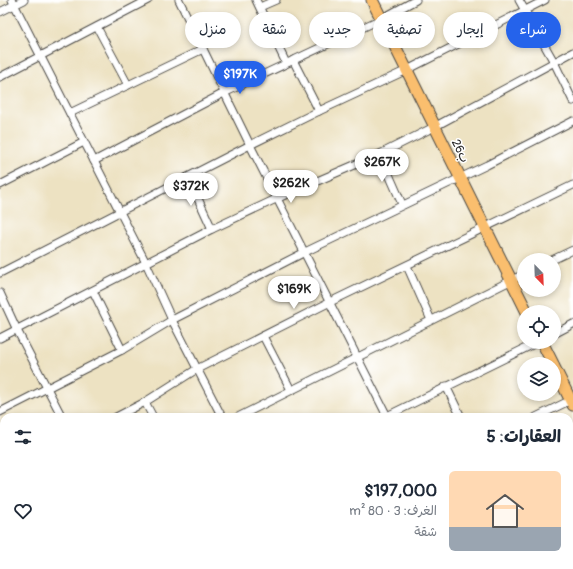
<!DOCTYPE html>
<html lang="ar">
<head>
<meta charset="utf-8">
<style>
	:root { --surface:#fff; --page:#f6f6f7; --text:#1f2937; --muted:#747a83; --line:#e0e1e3; --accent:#2563eb }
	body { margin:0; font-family:Pangolin,"Playpen Sans Arabic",sans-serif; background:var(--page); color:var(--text); direction:rtl; height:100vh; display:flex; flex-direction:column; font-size:15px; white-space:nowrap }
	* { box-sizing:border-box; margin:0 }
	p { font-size:13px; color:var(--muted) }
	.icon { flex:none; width:22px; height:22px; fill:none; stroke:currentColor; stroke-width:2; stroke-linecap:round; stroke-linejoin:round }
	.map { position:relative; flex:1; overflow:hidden; direction:ltr }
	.panel { position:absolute; left:0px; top:413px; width:573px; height:156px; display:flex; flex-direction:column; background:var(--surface); border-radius:12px 12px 0 0; box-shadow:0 2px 6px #0003; direction:rtl }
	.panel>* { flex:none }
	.guide { position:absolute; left:12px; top:12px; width:549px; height:36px; direction:rtl; display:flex; gap:8px }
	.needle { width:26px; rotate:157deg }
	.tools { position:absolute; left:517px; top:253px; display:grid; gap:8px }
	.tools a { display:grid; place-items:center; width:44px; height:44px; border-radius:50%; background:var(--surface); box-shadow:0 2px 6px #0003; font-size:20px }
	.price { position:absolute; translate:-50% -34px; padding:0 9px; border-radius:14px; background:#fff; color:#222; font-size:13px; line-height:26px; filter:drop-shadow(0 1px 2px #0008) }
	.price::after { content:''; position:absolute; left:50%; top:24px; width:12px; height:9px; margin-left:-6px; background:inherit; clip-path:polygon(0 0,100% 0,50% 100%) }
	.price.selected { background:var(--accent); color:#fff }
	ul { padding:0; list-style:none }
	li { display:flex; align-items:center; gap:12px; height:100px; padding:0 12px }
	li+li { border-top:1px solid var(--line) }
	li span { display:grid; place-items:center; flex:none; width:112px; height:80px; border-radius:6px; color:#555 }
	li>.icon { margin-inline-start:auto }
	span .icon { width:48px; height:48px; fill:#fffc; stroke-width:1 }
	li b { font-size:17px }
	h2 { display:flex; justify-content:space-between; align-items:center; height:48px; padding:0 12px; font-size:17px }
	.chip { padding:0 14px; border-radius:18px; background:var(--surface); box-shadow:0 2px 6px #0003; font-size:14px; line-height:36px }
	.chip.selected { background:var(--accent); color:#fff }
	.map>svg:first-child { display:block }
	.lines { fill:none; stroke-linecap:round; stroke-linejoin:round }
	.minor-casing { stroke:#484642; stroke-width:9 }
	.highway-casing { stroke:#484642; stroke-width:13 }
	.minor { stroke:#fff; stroke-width:7 }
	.highway { stroke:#fabe6e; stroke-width:11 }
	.labels { text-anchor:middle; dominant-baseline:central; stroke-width:3; stroke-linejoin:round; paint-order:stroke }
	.street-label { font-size:12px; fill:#2b2b2b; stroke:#fff }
</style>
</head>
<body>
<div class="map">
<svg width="573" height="569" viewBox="0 0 573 569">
	<rect width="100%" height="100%" fill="#fff"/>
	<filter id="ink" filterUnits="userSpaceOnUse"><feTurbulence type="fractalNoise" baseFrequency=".025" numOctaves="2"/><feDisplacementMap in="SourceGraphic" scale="8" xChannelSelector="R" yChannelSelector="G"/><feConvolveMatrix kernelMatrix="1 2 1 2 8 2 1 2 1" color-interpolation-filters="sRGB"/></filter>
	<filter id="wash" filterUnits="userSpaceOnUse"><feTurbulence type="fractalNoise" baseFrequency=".012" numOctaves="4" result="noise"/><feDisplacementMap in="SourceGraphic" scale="16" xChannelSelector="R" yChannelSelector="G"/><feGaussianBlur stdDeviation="0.9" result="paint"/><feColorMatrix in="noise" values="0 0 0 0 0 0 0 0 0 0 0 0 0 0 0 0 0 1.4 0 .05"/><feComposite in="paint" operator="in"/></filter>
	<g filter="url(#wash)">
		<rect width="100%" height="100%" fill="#ede2c2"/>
	</g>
	<g filter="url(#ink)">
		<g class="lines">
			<defs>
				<g id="minor">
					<polyline points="12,0 146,263 172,320 222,417"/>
					<polyline points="179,0 250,145 387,416"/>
					<polyline points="256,0 286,63"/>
					<polyline points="519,0 554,62 573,101"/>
					<polyline points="260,7 276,0"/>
					<polyline points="0,12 24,0"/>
					<polyline points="97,27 128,85"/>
					<polyline points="293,60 319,111"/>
					<polyline points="0,77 148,0"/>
					<polyline points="70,113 203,49"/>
					<polyline points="380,154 402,204"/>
					<polyline points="94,161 224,93 381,19 416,0"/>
					<polyline points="188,177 212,229"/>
					<polyline points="0,185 84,142"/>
					<polyline points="552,260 573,250"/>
					<polyline points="407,266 431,320"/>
					<polyline points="0,273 250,145 319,111 407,70 545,0"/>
					<polyline points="93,291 122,350"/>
					<polyline points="0,293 17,330 62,417"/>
					<polyline points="554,334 573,324"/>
					<polyline points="263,336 291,390"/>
					<polyline points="0,338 212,229 278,198 380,154 434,127 573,52"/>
					<polyline points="446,386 461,417"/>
					<polyline points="145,402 153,417"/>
					<polyline points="0,412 122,350 172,320 305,252 487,165 573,121"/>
					<polyline points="116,417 145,402 197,369 330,302 573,185"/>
					<polyline points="238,417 524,274"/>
					<polyline points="385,417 538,342"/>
					<polyline points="536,417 573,399"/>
					<polyline points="569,470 573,468"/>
					<polyline points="0,474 4,472"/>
					<polyline points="0,480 4,487"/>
					<polyline points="0,535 4,533"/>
					<polyline points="569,544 573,542"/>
					<polyline points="207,565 209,569"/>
					<polyline points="322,565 324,569"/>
					<polyline points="440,565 443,569"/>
					<polyline points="534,565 536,569"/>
					<polyline points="85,569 93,565"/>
					<polyline points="229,569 237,565"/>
					<polyline points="375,569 383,565"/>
					<polyline points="517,569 525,565"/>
				</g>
				<g id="highway">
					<polyline points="372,0 527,312"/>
					<polyline points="542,342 553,364"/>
					<polyline points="554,367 573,405"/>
				</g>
			</defs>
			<use href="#minor" class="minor-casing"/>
			<use href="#highway" class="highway-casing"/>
			<use href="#minor" class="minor"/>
			<use href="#highway" class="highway"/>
		</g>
	</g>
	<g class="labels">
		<g class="street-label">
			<text transform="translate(460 151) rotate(64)">26ب</text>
		</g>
	</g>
</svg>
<div class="tools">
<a><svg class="needle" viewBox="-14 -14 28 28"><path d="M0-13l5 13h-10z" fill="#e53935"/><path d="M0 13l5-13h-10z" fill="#747a83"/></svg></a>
<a><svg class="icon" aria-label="locate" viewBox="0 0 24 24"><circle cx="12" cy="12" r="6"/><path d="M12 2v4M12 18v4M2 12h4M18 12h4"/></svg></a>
<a><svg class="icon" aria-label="layers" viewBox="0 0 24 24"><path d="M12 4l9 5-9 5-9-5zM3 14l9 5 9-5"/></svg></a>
</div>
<b class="price selected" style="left:240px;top:95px">$197K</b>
<b class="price" style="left:382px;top:183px">$267K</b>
<b class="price" style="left:291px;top:204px">$262K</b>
<b class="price" style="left:191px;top:207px">$372K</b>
<b class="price" style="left:294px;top:310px">$169K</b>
<div class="guide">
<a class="chip selected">شراء</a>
<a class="chip">إيجار</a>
<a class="chip">تصفية</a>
<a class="chip">جديد</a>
<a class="chip">شقة</a>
<a class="chip">منزل</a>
</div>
<section class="panel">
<h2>العقارات: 5<svg class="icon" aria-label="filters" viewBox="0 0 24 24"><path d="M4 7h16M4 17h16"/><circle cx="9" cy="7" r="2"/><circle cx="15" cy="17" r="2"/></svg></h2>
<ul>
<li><span style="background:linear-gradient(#ffd9b3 70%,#9aa5b1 0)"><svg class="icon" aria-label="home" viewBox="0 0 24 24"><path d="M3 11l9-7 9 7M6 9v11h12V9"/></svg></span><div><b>$197,000</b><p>الغرف: 3 · 80 m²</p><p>شقة</p></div><svg class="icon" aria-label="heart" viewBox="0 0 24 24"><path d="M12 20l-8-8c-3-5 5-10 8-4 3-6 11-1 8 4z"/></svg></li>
</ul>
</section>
</div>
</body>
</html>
